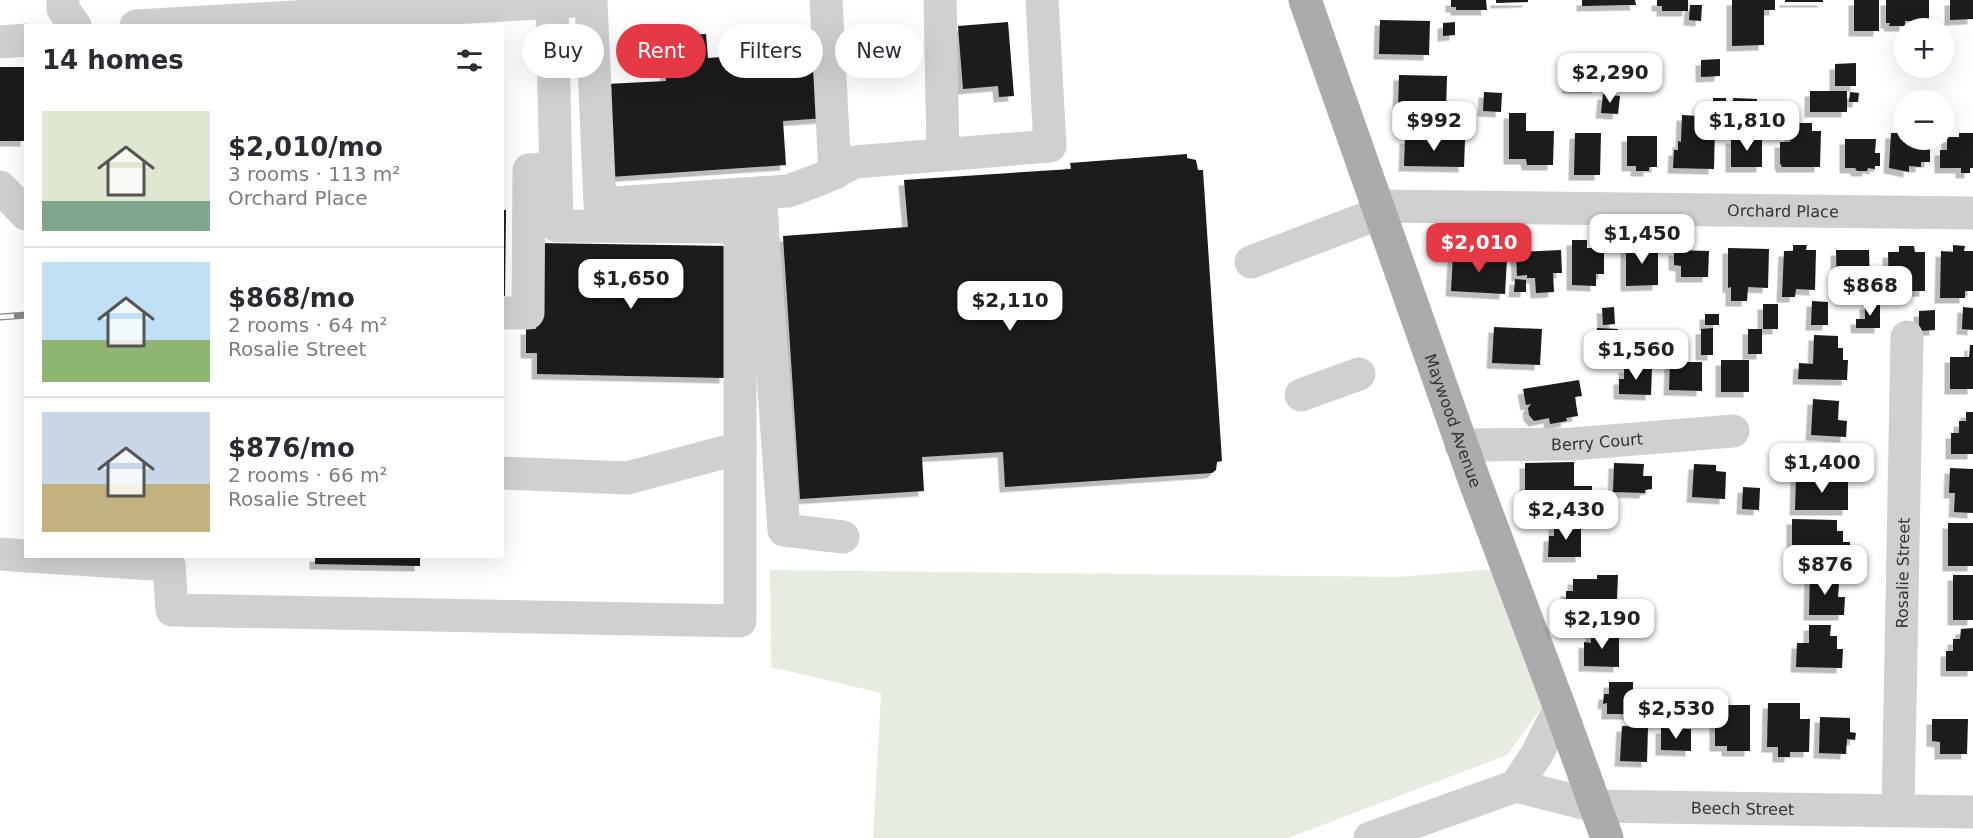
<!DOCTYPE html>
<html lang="en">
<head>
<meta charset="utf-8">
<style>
	:root { --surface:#fff; --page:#f7f7f7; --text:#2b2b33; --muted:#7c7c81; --line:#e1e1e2; --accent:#e63946 }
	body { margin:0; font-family:"DejaVu Sans",sans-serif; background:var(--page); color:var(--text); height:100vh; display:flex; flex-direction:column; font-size:22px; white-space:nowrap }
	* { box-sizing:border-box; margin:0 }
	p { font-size:20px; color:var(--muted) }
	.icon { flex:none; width:33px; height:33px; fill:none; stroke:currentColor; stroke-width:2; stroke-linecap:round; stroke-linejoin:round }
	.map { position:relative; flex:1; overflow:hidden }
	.details { position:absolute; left:24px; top:24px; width:480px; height:534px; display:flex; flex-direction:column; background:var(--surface); border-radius:0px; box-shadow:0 6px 24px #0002 }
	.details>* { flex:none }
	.guide { position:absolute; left:522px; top:24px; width:570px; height:54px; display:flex; gap:12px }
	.tools { position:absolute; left:1894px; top:18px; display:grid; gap:12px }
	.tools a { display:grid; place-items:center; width:60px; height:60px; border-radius:50%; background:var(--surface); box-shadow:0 6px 24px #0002; font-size:30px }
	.price { position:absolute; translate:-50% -51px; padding:0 14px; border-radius:12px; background:#fff; color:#222; font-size:20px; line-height:39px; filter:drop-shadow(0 2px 3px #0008) }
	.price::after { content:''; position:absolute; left:50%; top:36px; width:18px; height:14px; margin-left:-9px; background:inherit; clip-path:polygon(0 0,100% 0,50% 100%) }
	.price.current { background:var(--accent); color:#fff }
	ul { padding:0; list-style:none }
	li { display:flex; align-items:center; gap:18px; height:150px; padding:0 18px }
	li+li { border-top:2px solid var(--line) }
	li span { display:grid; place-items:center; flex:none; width:168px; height:120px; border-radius:0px; color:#555 }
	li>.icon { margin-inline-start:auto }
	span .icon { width:72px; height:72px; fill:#fffc; stroke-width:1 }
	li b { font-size:26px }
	h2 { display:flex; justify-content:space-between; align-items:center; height:72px; padding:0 18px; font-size:26px }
	.pill { padding:0 21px; border-radius:27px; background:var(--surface); box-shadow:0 6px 24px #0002; font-size:21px; line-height:54px }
	.pill.current { background:var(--accent); color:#fff }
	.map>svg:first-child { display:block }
	.grass { fill:#e6ecdf }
	.building { fill:#1a1a1a; filter:url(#shadow) }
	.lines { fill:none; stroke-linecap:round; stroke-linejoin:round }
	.minor { stroke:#d0d0d0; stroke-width:33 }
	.major { stroke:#ababab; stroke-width:33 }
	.rail-casing { stroke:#888; stroke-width:7 }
	.rail { stroke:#fff; stroke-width:4.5; stroke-dasharray:14; stroke-linecap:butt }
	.labels { text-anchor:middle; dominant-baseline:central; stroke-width:6; stroke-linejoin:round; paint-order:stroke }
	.street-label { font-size:16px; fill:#333; stroke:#fff }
</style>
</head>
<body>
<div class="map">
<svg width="1973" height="838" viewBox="0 0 1973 838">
	<defs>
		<filter id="shadow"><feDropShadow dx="-5.5" dy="5.5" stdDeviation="0" flood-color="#0004"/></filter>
	</defs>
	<rect width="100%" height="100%" fill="#fff"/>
	<polygon class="grass" points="1507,568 1554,690 1507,755 1288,838 873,838 881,693 771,667 770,570 1398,577"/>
	<g class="building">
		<polygon points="1451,0 1486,0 1487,10 1456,10 1456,7 1451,7"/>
		<polygon points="1496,0 1528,0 1528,2 1496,3"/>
		<polygon points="1582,0 1635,0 1636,5 1582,6"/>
		<polygon points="1657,0 1688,0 1688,11 1662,11 1662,6 1657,6"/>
		<polygon points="1732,0 1775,0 1775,10 1764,10 1764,45 1732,46"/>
		<rect x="1785" y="0" width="38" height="2"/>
		<rect x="1854" y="0" width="25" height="31"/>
		<polygon points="1886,0 1929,0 1929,21 1905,21 1905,26 1889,26 1890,23 1886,23"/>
		<polygon points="1950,0 1973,0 1973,19 1950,20"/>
		<polygon points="1690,5 1702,5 1701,21 1689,20"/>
		<polygon points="1380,20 1430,21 1429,55 1379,54"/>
		<polygon points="1008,22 1014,96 999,97 998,86 963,89 958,26"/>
		<polygon points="1455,22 1455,35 1443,36 1443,23"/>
		<polygon points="706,34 708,58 779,53 779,36 822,34 826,118 783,121 786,165 610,177 606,84 666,81 664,36"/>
		<polygon points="1720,59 1720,76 1701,77 1701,60"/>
		<polygon points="1567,63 1598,63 1598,88 1568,88"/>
		<polygon points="1856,63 1856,86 1835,86 1835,64"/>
		<rect x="0" y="67" width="26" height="74"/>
		<polygon points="1399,75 1447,76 1446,111 1398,110"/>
		<rect x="1810" y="91" width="37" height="21"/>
		<polygon points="1484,92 1502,93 1501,112 1483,111"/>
		<polygon points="1850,92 1859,93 1858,102 1849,102"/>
		<polygon points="1603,94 1620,96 1618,114 1601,113"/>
		<rect x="1713" y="98" width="13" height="13"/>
		<polygon points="1733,98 1757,99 1756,122 1732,121"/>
		<polygon points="1509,113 1526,113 1526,131 1554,131 1553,165 1527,165 1526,159 1509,159"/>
		<polygon points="1682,115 1699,116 1699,123 1715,124 1714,169 1673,168 1674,150 1678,150 1678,141 1681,142"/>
		<polygon points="1790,123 1812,123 1812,131 1821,131 1820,167 1782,167 1780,163 1780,142 1790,142"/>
		<polygon points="1575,133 1601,133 1600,175 1574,175"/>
		<polygon points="1891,133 1900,133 1900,139 1905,140 1930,140 1930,162 1921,162 1921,167 1909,166 1909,172 1889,168"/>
		<polygon points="1959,133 1973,133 1973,168 1970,168 1970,173 1961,173 1961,168 1940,168 1940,150 1947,150 1947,137 1959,137"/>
		<polygon points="1627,136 1657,136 1657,167 1649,167 1649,171 1636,171 1636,166 1627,166"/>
		<polygon points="1405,138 1465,139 1464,167 1404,166"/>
		<rect x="1731" y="138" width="31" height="29"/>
		<polygon points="1845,139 1876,139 1875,153 1880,153 1880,166 1875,166 1875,169 1868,168 1867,171 1857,171 1855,168 1845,168"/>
		<polygon points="1187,154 1187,158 1196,160 1198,170 1203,170 1222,461 1217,462 1216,470 1212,473 1005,487 1003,452 922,457 924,491 800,499 783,236 908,227 904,180 1071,169 1070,163"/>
		<polygon points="502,210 506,210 505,296 502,297"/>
		<polygon points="1572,240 1587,240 1587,248 1604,248 1604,274 1596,274 1596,286 1572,285"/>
		<polygon points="1637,242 1649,242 1649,248 1658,248 1658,285 1626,286 1626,247 1637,247"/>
		<polygon points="538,243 728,246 725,378 537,374 537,353 526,353 526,329 536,329"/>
		<polygon points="1793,245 1807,245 1806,250 1816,250 1815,290 1796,289 1795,297 1782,297 1784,251 1793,251"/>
		<polygon points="1953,245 1965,246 1964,251 1973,251 1973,291 1965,291 1965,298 1940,298 1941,251 1953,252"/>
		<polygon points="1899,246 1914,246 1915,252 1925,252 1925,291 1889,291 1888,252 1899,252"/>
		<polygon points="1728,248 1769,249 1768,288 1748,287 1747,301 1731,301 1731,287 1728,288"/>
		<polygon points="1561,250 1562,273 1553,273 1554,292 1536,293 1535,278 1527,278 1527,275 1517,276 1516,252"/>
		<polygon points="1674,250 1709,251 1708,277 1681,277 1681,266 1674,265"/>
		<polygon points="1836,250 1869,250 1870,290 1837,291"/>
		<polygon points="1453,255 1507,258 1505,294 1451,291"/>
		<polygon points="1515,279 1526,280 1526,292 1514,292"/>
		<polygon points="1812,301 1828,302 1828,325 1811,325"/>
		<rect x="1763" y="304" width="15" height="25"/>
		<polygon points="1865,304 1880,304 1880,328 1856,328 1856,319 1865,319"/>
		<polygon points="1614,307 1615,324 1603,325 1602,308"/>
		<polygon points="1963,307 1973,308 1973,330 1962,329"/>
		<polygon points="1935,310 1935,330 1919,331 1919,311"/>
		<rect x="1705" y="314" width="14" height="11"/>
		<polygon points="1494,327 1542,329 1540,365 1492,363"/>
		<polygon points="1597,328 1618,329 1618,350 1596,350"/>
		<polygon points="1713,328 1713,355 1701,355 1701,329"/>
		<rect x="1748" y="329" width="14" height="25"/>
		<polygon points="1662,331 1663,349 1651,350 1650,332"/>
		<polygon points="1814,335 1838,336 1838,348 1843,348 1843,360 1848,360 1847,380 1798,379 1799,363 1813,364"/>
		<polygon points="1970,345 1973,345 1973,389 1950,389 1950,357 1969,357"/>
		<rect x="1721" y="360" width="28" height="32"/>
		<polygon points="1670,362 1702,362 1702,391 1669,390"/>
		<polygon points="1624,367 1652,368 1651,395 1619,394 1619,379 1624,379"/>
		<polygon points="1579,380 1582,396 1575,397 1578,416 1566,418 1567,421 1550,424 1549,418 1534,421 1529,415 1528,408 1531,404 1526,405 1523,389"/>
		<polygon points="1813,399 1839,401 1838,420 1847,421 1846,437 1811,435"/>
		<polygon points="1966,412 1973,412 1973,454 1951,454 1951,433 1959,433 1959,421 1966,421"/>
		<polygon points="1574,462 1574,486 1592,486 1592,507 1570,508 1570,499 1566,499 1566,493 1525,494 1525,463"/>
		<polygon points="1614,463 1644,464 1643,476 1652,476 1652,489 1645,490 1645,493 1613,492"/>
		<polygon points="1694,464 1716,465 1716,471 1726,472 1725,499 1692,497"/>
		<polygon points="1950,468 1973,469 1973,513 1954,512 1955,493 1949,493"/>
		<polygon points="1796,477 1848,478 1848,510 1795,510"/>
		<polygon points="1743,487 1760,488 1759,510 1742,509"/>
		<polygon points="1792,519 1837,520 1837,531 1843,531 1843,542 1850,542 1850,563 1811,562 1811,546 1792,545"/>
		<rect x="1948" y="523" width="25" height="43"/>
		<polygon points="1554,524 1581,524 1581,557 1548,557 1549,536 1554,536"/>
		<polygon points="315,556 420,556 420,566 315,564"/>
		<polygon points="1810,573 1833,573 1833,584 1839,584 1838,597 1845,597 1844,615 1809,615"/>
		<polygon points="1597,575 1618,575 1617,599 1612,599 1611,615 1598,615 1598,612 1566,612 1566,591 1573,591 1573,579 1597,579"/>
		<rect x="1953" y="575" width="20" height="45"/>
		<polygon points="1809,625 1831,625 1830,636 1837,636 1837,649 1843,649 1842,668 1796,667 1797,643 1809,643"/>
		<polygon points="1973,628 1973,671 1946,671 1946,651 1953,651 1953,639 1960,639 1961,629"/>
		<polygon points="1591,632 1619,632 1619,667 1584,666 1584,642 1591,643"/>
		<polygon points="1609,682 1633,682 1633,701 1642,701 1642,714 1607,714 1607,703 1603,704 1604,694 1609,694"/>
		<polygon points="1768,703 1800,703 1800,719 1810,719 1809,752 1790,752 1790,757 1778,757 1778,747 1767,747"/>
		<polygon points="1725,705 1750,705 1750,751 1727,751 1727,746 1715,746 1715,718 1725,718"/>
		<polygon points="1820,717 1850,718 1850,732 1856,733 1855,740 1847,739 1846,754 1819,753"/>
		<polygon points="1932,719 1968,719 1967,754 1940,754 1940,742 1932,741"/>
		<polygon points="1622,726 1648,727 1647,762 1620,761"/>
		<polygon points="1661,728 1691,729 1691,751 1661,750"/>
	</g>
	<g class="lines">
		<g class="minor">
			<polyline points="63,0 63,9 75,26"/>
			<polyline points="591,0 600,204 788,191 821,179 855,162 1050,146 1042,0"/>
			<polyline points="826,0 835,173"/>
			<polyline points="940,0 943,155"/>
			<polyline points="136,26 573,1"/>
			<polyline points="0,42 26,40"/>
			<polyline points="0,187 26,214"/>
			<polyline points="760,193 784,530 843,537"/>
			<path id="s1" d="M1378 206 1973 213"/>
			<polyline points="1251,262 1380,213"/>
			<polyline points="502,313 528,313 529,170 555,168"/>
			<polyline points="1301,395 1359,374"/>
			<path id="s2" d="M1461 445 1573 444 1733 431"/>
			<polyline points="502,473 627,478 740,448"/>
			<polyline points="0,554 26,556"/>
			<polyline points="29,556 169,565 172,610 740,621 740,227 557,226 552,3"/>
			<polyline points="1516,786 1537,754 1560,708"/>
			<path id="s3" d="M1898 810 1907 337"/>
			<path id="s4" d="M1370 838 1516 786 1595 806 1973 812"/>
		</g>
		<path class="major" id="s5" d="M1305 0 1475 482 1560 708 1607 838"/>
		<defs>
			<polyline id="rail" points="0,317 26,315"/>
		</defs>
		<use href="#rail" class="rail-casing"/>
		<use href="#rail" class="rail"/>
	</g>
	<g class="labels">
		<g class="street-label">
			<text stroke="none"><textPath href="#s1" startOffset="405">Orchard Place</textPath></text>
			<text stroke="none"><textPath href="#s5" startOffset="446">Maywood Avenue</textPath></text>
			<text stroke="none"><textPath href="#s2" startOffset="136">Berry Court</textPath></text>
			<text stroke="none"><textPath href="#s3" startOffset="237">Rosalie Street</textPath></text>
			<text stroke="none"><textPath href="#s4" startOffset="384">Beech Street</textPath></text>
		</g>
	</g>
</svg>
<div class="tools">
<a>+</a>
<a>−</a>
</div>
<b class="price" style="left:1610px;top:104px">$2,290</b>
<b class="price" style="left:1434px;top:152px">$992</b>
<b class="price" style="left:1747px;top:152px">$1,810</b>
<b class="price" style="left:1642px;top:265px">$1,450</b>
<b class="price current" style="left:1479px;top:274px">$2,010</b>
<b class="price" style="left:631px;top:310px">$1,650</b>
<b class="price" style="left:1870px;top:317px">$868</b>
<b class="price" style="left:1010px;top:332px">$2,110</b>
<b class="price" style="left:1636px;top:381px">$1,560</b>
<b class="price" style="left:1822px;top:494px">$1,400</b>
<b class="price" style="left:1566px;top:541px">$2,430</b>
<b class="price" style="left:1825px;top:596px">$876</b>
<b class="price" style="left:1602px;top:650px">$2,190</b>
<b class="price" style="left:1676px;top:740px">$2,530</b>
<div class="guide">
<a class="pill">Buy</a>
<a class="pill current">Rent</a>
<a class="pill">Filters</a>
<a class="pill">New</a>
</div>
<section class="details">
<h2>14 homes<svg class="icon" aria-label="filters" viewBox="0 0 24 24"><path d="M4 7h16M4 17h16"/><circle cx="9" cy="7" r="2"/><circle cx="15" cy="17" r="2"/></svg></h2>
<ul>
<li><span style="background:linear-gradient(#dfe7d0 75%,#7fa58c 0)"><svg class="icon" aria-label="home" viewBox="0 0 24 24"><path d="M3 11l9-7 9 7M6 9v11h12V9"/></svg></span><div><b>$2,010/mo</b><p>3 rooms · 113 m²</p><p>Orchard Place</p></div></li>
<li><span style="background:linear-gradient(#bfe0f5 65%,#8fb573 0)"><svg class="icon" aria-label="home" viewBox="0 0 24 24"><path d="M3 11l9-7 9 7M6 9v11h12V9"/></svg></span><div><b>$868/mo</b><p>2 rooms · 64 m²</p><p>Rosalie Street</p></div></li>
<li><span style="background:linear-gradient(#c9d6e8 60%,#c2b280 0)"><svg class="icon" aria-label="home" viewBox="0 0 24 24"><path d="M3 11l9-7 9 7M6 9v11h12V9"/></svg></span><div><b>$876/mo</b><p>2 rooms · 66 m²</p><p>Rosalie Street</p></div></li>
</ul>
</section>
</div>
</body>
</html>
